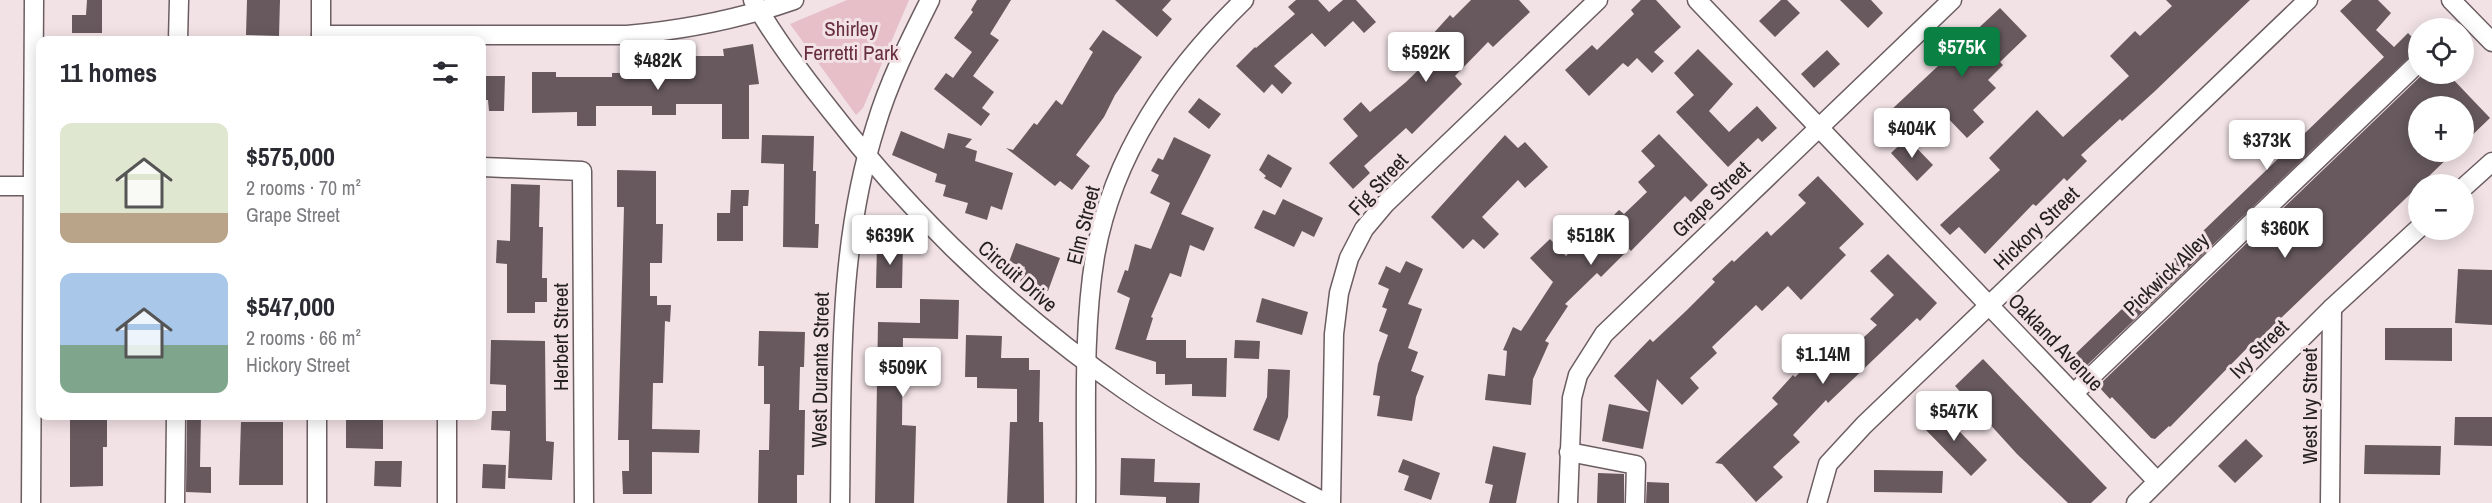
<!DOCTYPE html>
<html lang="en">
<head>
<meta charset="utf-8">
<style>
	:root { --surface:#fff; --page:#f2f2f3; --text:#2b2b33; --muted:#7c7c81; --accent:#0b8043 }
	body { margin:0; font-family:"Archivo Narrow",sans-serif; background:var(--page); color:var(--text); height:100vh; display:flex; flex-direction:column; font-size:22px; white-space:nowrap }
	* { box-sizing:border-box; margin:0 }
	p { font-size:20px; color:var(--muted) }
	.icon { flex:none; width:33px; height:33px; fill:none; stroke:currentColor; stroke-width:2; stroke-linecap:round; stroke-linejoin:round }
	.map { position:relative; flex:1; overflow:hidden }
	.drawer { position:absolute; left:36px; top:36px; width:450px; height:384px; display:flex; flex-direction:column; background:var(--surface); border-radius:12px; box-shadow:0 3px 15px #0003 }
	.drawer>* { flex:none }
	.tools { position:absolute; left:2408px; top:18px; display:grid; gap:12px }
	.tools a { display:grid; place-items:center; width:66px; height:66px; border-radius:50%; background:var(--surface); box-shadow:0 3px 15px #0003; font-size:30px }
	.price { position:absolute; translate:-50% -51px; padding:0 14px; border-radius:6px; background:#fff; color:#222; font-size:20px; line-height:39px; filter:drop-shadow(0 2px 3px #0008) }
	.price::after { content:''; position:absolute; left:50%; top:36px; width:18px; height:14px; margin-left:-9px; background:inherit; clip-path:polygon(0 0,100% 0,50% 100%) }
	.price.current { background:var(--accent); color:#fff }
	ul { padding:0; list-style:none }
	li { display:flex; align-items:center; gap:18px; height:150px; padding:0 24px }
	li span { display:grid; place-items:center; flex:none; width:168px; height:120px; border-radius:12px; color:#555 }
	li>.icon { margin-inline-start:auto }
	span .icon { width:72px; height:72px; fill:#fffc; stroke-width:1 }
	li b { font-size:26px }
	h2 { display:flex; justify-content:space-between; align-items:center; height:72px; padding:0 24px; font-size:26px }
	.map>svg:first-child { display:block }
	.green { fill:#e6bfc9 }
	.building { fill:#67595d }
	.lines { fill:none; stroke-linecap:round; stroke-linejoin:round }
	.minor-casing { stroke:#6b5d61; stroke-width:21 }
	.minor { stroke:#fff; stroke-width:18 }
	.labels { text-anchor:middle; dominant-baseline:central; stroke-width:6; stroke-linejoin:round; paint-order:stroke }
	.park-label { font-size:21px; fill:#682e41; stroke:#f2e2e6 }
	.street-label { font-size:21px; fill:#252021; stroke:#f2e2e6 }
</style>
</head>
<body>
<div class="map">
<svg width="2492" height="503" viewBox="0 0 2492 503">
	<rect width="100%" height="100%" fill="#f2e2e6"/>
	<polygon class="green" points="847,0 909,0 863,108 856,115 790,24"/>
	<g class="building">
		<polygon points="87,0 102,0 102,33 72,33 72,15 86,15"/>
		<polygon points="247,0 280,0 279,36 246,35"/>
		<polygon points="977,0 1011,0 990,34 999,40 973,76 994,92 982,108 990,114 981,126 934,89 946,73 953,78 972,52 954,38 973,12 971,10"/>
		<polygon points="1115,0 1171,0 1162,10 1172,19 1157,37"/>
		<polygon points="1296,0 1318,0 1329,12 1343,0 1356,0 1376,22 1364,33 1353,21 1325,47 1312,33 1274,66 1292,83 1282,94 1272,84 1264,93 1236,66 1255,47 1256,48 1295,14 1288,7"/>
		<polygon points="1471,0 1519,0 1530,12 1493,47 1488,42 1455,76 1462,84 1412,134 1406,128 1364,166 1370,173 1353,189 1329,163 1358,136 1343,119 1361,102 1370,112 1406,82 1442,47 1431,36 1450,15 1453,18"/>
		<polygon points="1641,0 1656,0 1681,27 1654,52 1664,61 1652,73 1637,58 1628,67 1623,63 1589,96 1565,70 1592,45 1597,50 1634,14 1631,10"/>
		<polygon points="1781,0 1787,0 1800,13 1775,37 1759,21"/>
		<polygon points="1840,0 1871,0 1883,13 1868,28"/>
		<polygon points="2166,0 2250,0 2154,92 2122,121 2120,119 2081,155 2087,161 2067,181 2064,178 2036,206 2033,204 1985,254 1959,227 1950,235 1940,225 2000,170 1989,158 2037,110 2063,137 2129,76 2110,56 2135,31 2140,36 2172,6"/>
		<polygon points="2352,0 2378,0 2391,13 2376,30 2394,47 2408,33 2418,43 2418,49 2082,370 2071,358 2384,57 2340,11"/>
		<polygon points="2000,8 2027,36 2000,62 2003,65 1988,80 1996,88 1973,110 1984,122 1967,138 1940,110 1914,135 1890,111"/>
		<polygon points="1103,30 1142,57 1115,95 1104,117 1076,155 1090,166 1072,190 1060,181 1055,186 1006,148 1013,150 1034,123 1037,125 1056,100 1062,105 1093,52 1089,49"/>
		<polygon points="753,44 759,84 749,85 749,139 722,139 722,104 676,104 676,115 652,115 652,106 596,106 596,126 577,126 577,112 532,113 532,72 556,72 556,77 612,77 612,73 691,72 691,56 724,56 723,49"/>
		<polygon points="1698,49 1733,84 1709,111 1729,132 1757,106 1777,128 1762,142 1758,138 1728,167 1676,112 1694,95 1674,73"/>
		<polygon points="1827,50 1840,64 1814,88 1801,74"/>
		<polygon points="2423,74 2448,74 2490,118 2463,144 2463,106 2418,106 2418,152 2454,152 2254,344 2252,343 2170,427 2169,426 2155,439 2151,438 2112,397 2110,399 2098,386"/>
		<polygon points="482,76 505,76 504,111 489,111 488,100 482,100"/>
		<polygon points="1199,98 1221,114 1209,129 1188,112"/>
		<polygon points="901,131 944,149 948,133 972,139 965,147 977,151 975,161 1013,173 1002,210 991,206 987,220 965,213 968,203 943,196 946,185 935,182 937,174 892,155"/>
		<polygon points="1659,134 1708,185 1691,202 1685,196 1631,251 1629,249 1601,277 1597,273 1565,304 1568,306 1545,341 1549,343 1533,379 1531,405 1485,400 1488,374 1505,376 1507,351 1503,350 1513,327 1521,331 1553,282 1530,258 1550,239 1566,256 1596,225 1600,229 1619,210 1624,214 1647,192 1638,182 1655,166 1641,151"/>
		<polygon points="762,135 814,136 813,171 816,171 815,224 819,224 818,248 783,247 784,164 761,163"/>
		<polygon points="1505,135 1518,148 1525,142 1548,167 1525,188 1518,180 1482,217 1499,234 1484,249 1473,239 1463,249 1431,217"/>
		<polygon points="1174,137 1211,155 1181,214 1214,228 1204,251 1190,245 1181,277 1170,273 1151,317 1153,318 1146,340 1186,340 1186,358 1227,358 1226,397 1192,396 1192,384 1165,385 1165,374 1156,374 1156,362 1115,349 1130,298 1117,292 1125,270 1128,271 1135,244 1151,249 1170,203 1150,193 1159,175 1151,171 1158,158 1163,160"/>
		<polygon points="1907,138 1933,165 1917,181 1891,153"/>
		<polygon points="1268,154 1292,168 1281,188 1264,178 1266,176 1259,170"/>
		<polygon points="617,170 656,171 656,224 663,224 662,263 650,263 650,296 657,296 657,305 671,305 670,322 665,321 663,383 653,383 652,429 700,430 699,453 652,452 652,494 623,494 622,471 629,471 629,440 618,440 624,207 617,207"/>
		<polygon points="1818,176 1864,224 1839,248 1846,255 1801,300 1788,286 1762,311 1756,305 1712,347 1717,353 1690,378 1699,388 1682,405 1657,379 1643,449 1602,441 1609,404 1649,412 1614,376 1650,339 1653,342 1687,310 1715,282 1712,279 1732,260 1734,262 1767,231 1771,236 1806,203 1798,195"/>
		<polygon points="511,184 540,185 539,227 543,227 542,278 547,278 547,302 535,302 535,313 507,313 507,264 496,263 497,240 510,241"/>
		<polygon points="731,190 749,190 748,206 743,206 743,241 717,241 717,213 730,213"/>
		<polygon points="1283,199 1323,218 1314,237 1302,231 1294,247 1254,228 1263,210 1275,215"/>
		<polygon points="1016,243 1060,258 1048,291 1020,282 1025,267 1009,262"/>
		<polygon points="877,244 903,244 902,288 876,288"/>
		<polygon points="1888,254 1937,303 1920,321 1917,318 1828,403 1826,400 1793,435 1800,442 1773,467 1783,477 1756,502 1722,464 1715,463 1778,404 1772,398 1793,375 1795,377 1816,357 1824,365 1832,357 1837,362 1877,325 1870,319 1894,295 1870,271"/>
		<polygon points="1406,261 1423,269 1408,304 1422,309 1408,348 1418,352 1411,371 1424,376 1416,397 1412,421 1377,416 1380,396 1373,395 1378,364 1388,335 1379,331 1387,309 1382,307 1389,289 1378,284 1386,266 1400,273"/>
		<polygon points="2458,269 2492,270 2492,325 2455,323"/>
		<polygon points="1262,298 1308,312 1302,335 1256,322"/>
		<polygon points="920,299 959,300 958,339 903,338 902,425 916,426 914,503 875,503 878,322 920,323"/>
		<polygon points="2385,328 2452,328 2452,361 2385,360"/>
		<polygon points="759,331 805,332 804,367 800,367 799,410 805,410 804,475 797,475 797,503 758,503 759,450 769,450 770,404 764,404 764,366 758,366"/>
		<polygon points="966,335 1002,336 1001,358 1029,358 1029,370 1040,370 1039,422 1043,422 1044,503 1007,503 1010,422 1017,422 1017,389 977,388 977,377 965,377"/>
		<polygon points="491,340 545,341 546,441 554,442 552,480 508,478 510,431 491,430 492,411 506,411 506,385 490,384"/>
		<polygon points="1235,340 1260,341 1259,359 1234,358"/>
		<polygon points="1983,359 2107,488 2091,503 2068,503 2017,454 1955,386"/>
		<polygon points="1268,369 1290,370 1288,417 1279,441 1253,430 1267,397"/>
		<polygon points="1938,409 1987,460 1971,476 1921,425"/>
		<polygon points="70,416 107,417 107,447 103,447 103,486 70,487"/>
		<polygon points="187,416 201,416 200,467 211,467 211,493 186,492"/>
		<polygon points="2455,417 2492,417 2492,446 2454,445"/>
		<polygon points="346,418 383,419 383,449 346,448"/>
		<polygon points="241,422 283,422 283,485 239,485"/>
		<polygon points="2246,439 2263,456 2235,483 2218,466"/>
		<polygon points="2365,445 2441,446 2440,475 2364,474"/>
		<polygon points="1493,446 1526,453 1516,503 1489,503 1493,485 1485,483"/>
		<polygon points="1121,458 1155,459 1154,482 1200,483 1199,503 1166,503 1166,497 1120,495"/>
		<polygon points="1403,459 1440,473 1431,500 1404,490 1409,476 1398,472"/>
		<polygon points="375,461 402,461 401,487 374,486"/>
		<polygon points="483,464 506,465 505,489 482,488"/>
		<polygon points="1874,470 1943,471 1942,493 1874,492"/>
		<polygon points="1598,473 1624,474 1624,503 1597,503"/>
		<polygon points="1647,482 1669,483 1669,503 1646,503"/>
	</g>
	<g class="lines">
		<defs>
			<g id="minor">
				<path d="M753 0C775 39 803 76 831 111 915 219 1013 312 1125 390 1188 434 1258 467 1326 503"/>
				<polyline points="1697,0 2157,481"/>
				<polyline points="2451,0 2492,42"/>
				<path d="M321 35H627C684 30 740 19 794 0"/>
				<polyline points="178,40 179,0"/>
				<polyline points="321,40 321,0"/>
				<polyline points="482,167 582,171 584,503"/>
				<polyline points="0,186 40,186"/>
				<polyline points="2463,188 2492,162"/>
				<polyline points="2074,393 2418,63"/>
				<polyline points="1569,452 1636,465 1635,503"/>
				<polyline points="31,503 34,0"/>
				<polyline points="175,503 176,416"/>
				<polyline points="317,503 317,416"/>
				<polyline points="447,503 447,416"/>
				<path d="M840 503C842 376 837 247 876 125 889 81 910 40 930 0"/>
				<path d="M1086 503C1087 423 1082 335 1095 256 1113 154 1171 71 1244 0"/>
				<polyline points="1331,503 1334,334 1339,293 1349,258 1364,229 1385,204 1598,0"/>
				<polyline points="1568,503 1572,398 1578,375 1604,334 1952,0"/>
				<polyline points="1817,503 1828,464 1864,425 2308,0"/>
				<polyline points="2136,503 2332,308 2418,229"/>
				<polyline points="2330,503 2332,308"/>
			</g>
		</defs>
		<use href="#minor" class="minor-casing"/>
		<use href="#minor" class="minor"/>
	</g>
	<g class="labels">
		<g class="park-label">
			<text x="851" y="28">Shirley<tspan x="851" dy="24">Ferretti Park</tspan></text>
		</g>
		<g class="street-label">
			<text transform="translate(1378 184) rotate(-47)">Fig Street</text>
			<text transform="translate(1711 199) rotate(-44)">Grape Street</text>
			<text transform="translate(1083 225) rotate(-76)">Elm Street</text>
			<text transform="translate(2036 228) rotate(-44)">Hickory Street</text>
			<text transform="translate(2166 274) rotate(-44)">Pickwick Alley</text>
			<text transform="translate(1018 276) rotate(41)">Circuit Drive</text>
			<text transform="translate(560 337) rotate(-90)">Herbert Street</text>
			<text transform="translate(2056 342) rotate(46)">Oakland Avenue</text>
			<text transform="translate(2259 349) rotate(-45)">Ivy Street</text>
			<text transform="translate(820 370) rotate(-89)">West Duranta Street</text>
			<text transform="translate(2309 406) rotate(-90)">West Ivy Street</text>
		</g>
	</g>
</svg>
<div class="tools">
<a><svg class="icon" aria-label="locate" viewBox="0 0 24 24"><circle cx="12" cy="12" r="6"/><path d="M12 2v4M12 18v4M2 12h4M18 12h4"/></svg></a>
<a>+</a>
<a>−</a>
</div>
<b class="price current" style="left:1962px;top:78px">$575K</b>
<b class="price" style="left:1426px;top:83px">$592K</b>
<b class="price" style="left:658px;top:91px">$482K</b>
<b class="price" style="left:1912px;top:159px">$404K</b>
<b class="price" style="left:2267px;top:171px">$373K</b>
<b class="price" style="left:2285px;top:259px">$360K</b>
<b class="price" style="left:890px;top:266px">$639K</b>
<b class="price" style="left:1591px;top:266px">$518K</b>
<b class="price" style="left:1823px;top:385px">$1.14M</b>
<b class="price" style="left:903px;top:398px">$509K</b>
<b class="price" style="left:1954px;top:442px">$547K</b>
<section class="drawer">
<h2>11 homes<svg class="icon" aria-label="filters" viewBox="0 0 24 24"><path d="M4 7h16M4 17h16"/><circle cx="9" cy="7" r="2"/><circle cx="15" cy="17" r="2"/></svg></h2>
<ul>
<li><span style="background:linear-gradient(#dfe7d0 75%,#b9a48a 0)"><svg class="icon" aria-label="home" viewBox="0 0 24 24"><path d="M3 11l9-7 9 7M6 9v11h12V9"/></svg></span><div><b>$575,000</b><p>2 rooms · 70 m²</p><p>Grape Street</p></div></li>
<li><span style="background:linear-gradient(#a9c7e8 60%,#7fa58c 0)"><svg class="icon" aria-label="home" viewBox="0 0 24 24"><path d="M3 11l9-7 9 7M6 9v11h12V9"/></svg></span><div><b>$547,000</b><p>2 rooms · 66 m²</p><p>Hickory Street</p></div></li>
</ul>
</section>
</div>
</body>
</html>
